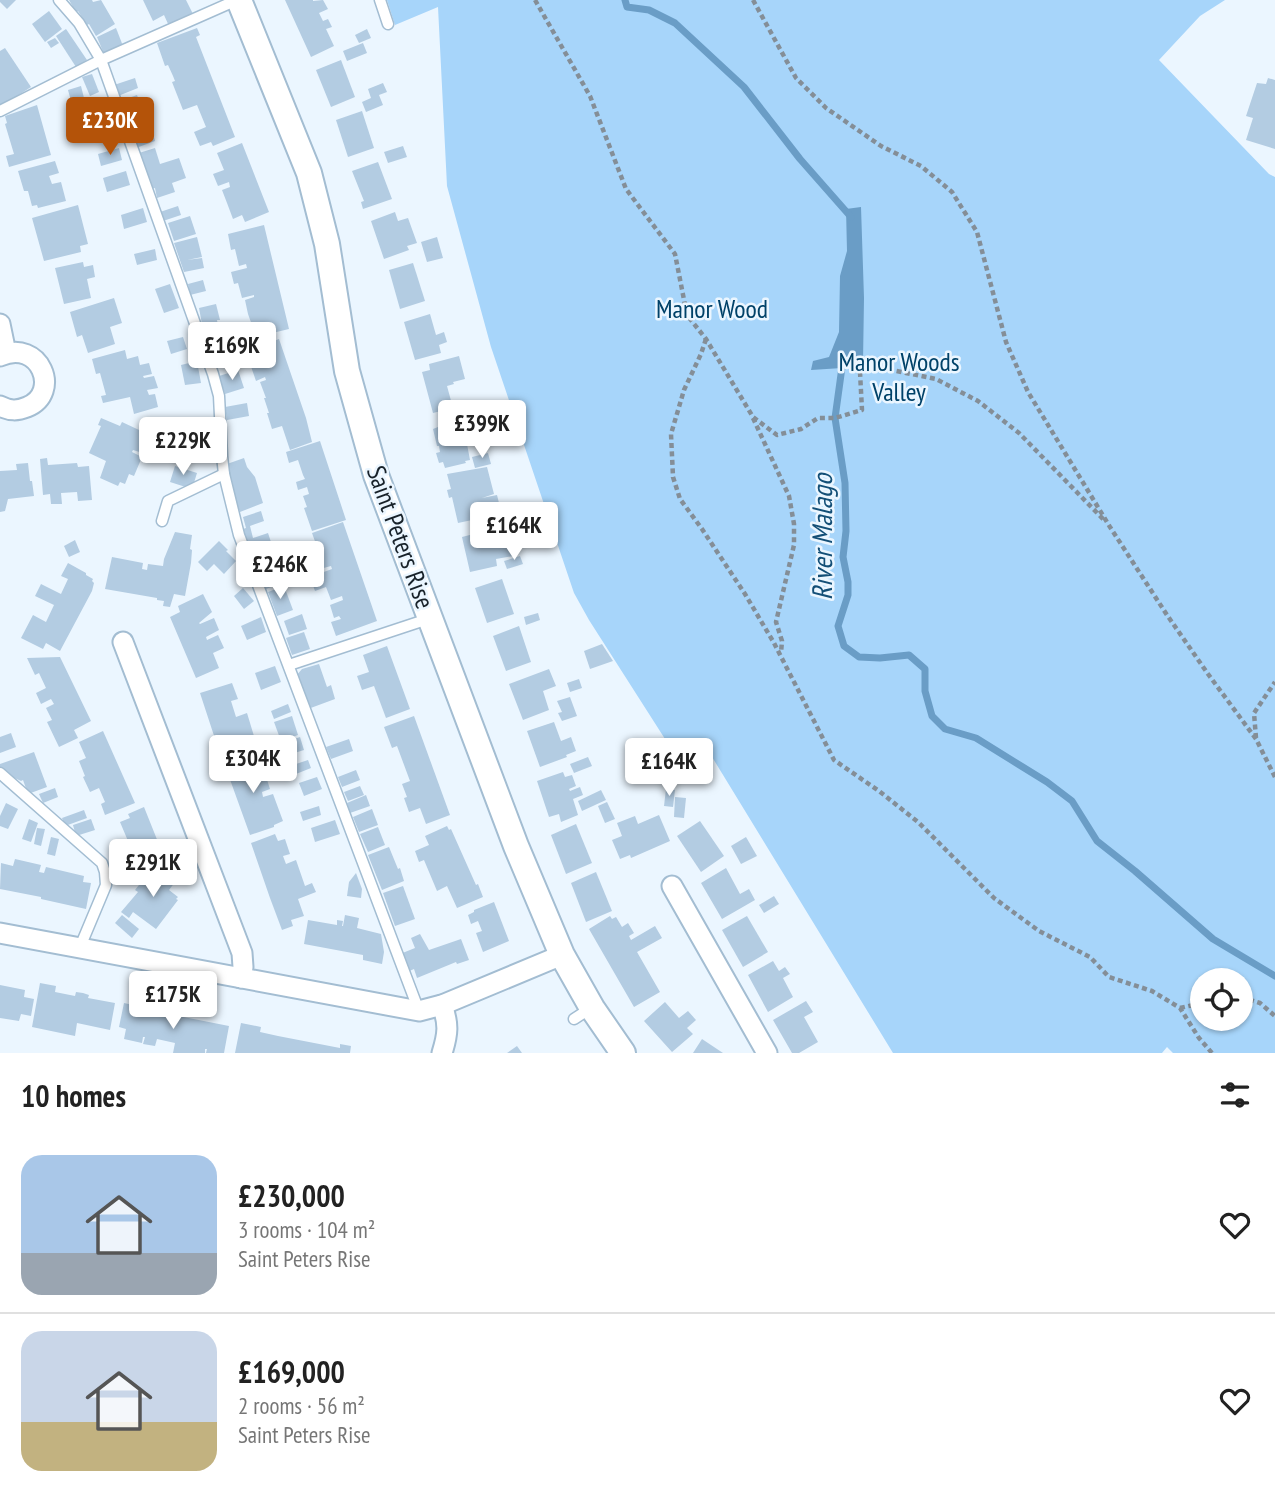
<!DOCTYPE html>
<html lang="en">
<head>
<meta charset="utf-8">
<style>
	:root { --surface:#fff; --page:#f6f6f6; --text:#222; --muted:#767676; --line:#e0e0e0; --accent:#b45309 }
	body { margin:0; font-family:"PT Sans Narrow",sans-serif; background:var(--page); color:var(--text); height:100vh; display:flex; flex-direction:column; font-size:26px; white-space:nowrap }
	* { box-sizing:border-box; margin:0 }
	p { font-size:23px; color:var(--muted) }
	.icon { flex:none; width:38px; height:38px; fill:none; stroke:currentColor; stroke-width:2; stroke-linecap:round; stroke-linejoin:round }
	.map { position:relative; height:1053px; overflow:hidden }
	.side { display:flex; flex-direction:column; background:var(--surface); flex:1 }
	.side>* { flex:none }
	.buttons { position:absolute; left:1190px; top:968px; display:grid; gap:14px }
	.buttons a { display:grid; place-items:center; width:63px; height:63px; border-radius:50%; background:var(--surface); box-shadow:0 2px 5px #0004; font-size:35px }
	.price { position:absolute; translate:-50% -60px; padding:0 16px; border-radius:7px; background:#fff; color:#222; font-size:23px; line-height:46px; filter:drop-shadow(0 2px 4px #0008) }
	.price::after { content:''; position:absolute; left:50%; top:42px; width:21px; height:16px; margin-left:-10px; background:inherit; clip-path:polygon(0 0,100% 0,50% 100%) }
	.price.active { background:var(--accent); color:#fff }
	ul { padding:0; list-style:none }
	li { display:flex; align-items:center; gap:21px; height:175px; padding:0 21px }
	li+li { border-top:2px solid var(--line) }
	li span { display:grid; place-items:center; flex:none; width:196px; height:140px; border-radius:21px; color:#555 }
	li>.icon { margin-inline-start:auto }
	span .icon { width:84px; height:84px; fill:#fffc; stroke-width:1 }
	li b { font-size:30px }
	h2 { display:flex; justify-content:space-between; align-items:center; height:84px; padding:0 21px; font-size:30px }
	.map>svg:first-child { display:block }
	.green { fill:#a7d5fa; fill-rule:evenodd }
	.water { fill:#6a9dc6 }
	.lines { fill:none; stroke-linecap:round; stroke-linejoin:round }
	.stream { stroke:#6a9dc6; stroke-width:7 }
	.building { fill:#b3cce2 }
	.service-casing { stroke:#a3bdd2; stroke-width:13 }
	.minor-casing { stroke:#a3bdd2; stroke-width:23 }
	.tertiary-casing { stroke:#a3bdd2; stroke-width:28 }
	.path { stroke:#848e97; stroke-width:4.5; stroke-dasharray:5 3.5; stroke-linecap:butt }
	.service { stroke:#fff; stroke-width:10 }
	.minor { stroke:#fff; stroke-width:19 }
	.tertiary { stroke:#fff; stroke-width:24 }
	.labels { text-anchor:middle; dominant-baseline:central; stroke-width:5; stroke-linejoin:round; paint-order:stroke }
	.park-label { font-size:26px; fill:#004269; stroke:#ebf6ff }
	.street-label { font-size:26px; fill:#18222a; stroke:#ebf6ff }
	.water-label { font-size:28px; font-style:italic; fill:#134f77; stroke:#ebf6ff }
</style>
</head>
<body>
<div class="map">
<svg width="1275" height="1053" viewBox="0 0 1275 1053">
	<rect width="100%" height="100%" fill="#ebf6ff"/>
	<path class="green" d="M387 0H1225L1200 16 1159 60 1269 174 1275 177V1053H1173L1167 1047 1162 1053H893L709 752 681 764 589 620 574 593 491 347 447 186 438 7 395 25ZM1202 980H1241V1018H1202Z"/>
	<polygon class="water" points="861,207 864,298 863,362 842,368 811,370 813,361 829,357 839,332 840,276 847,251 846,209"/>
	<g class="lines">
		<g class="stream">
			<polyline points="625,0 627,7 649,10 675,23 744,87 800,159 851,217"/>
			<polyline points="843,360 835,418 845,483 846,531 843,557 848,582 848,595 838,626 844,646 859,657 880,658 909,655 925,669 925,691 932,716 945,729 976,738 1047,782 1072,801 1097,841 1135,871 1213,939 1275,976"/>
		</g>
	</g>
	<g class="building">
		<polygon points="0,0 16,0 7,9 0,2"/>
		<polygon points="69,0 92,0 93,2 101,0 115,24 96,36 89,24 87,25 78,11 76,12"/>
		<polygon points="143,0 186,0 193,14 169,26 164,15 153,21"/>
		<polygon points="285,0 313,0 313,1 323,0 328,9 319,13 323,21 328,19 332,27 326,29 334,46 311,57"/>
		<polygon points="49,11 62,29 45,42 32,24"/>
		<polygon points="116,28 123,46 104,54 97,37"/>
		<polygon points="197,28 200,35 196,37 235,137 213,146 211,142 200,146 194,132 206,127 197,105 183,110 172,82 175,81 173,76 168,65 165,66 157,43"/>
		<polygon points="66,29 87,60 76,67 56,36"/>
		<polygon points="367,29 371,38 359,43 355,35"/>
		<polygon points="55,38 59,43 51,48 47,42"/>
		<polygon points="363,43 367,53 347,61 343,51"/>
		<polygon points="5,48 31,87 0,107 0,51"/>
		<polygon points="341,60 355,97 331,107 316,70"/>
		<polygon points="92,74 99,92 90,96 82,77"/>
		<polygon points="135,78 138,88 118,96 114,85"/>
		<polygon points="1268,78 1275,80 1275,149 1246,140 1253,118 1246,116 1257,83 1266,84"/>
		<polygon points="383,83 387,92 379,95 383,105 366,112 362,102 371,98 368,89"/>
		<polygon points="81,86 84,98 71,101 68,90"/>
		<polygon points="137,95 142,109 146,107 155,141 136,148 120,101"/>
		<polygon points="37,105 51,155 9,167 6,156 14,154 5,124 7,123 5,116"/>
		<polygon points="362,111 374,148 348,157 336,120"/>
		<polygon points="106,115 110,124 95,130 92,120"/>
		<polygon points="242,143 269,212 245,222 242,215 233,219 227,203 222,190 230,187 229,182 218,186 213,174 224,170 217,153"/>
		<polygon points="403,146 407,157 388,163 384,152"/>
		<polygon points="119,148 122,160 101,166 98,154"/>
		<polygon points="155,148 160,164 179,158 186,178 172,183 175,192 157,198 155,188 151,189 139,153"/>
		<polygon points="55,161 59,173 49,176 52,184 61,182 66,201 38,208 37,205 32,206 28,191 24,191 18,171"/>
		<polygon points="378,162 392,199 363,209 361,202 364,201 352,171"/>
		<polygon points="126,171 130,185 107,192 103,178"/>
		<polygon points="78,205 88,244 80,246 81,252 44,261 32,218"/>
		<polygon points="178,206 181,215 163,221 160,212"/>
		<polygon points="143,208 147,222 124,229 121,215"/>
		<polygon points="395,212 398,221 408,218 417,243 407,246 409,250 384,259 371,221"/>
		<polygon points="190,216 196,234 174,241 168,223"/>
		<polygon points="264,225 289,329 264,335 263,333 258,334 256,327 253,328 248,314 245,300 254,297 254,295 242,298 238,283 234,284 231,272 247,268 246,264 239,266 235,249 231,250 228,234"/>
		<polygon points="197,237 202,257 187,260 202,258 204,268 184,272 174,243"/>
		<polygon points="437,237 443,258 427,262 421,242"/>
		<polygon points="155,249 157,260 137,265 134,254"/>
		<polygon points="83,262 84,267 93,265 95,277 87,279 91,298 64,304 55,268"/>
		<polygon points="413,263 425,301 400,309 389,270"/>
		<polygon points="203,280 206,291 190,295 188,284"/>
		<polygon points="170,284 179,308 164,313 155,289"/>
		<polygon points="114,298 122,323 110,327 115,344 88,353 82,335 77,337 70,312"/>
		<polygon points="216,304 220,320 217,320 219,331 204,335 199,308"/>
		<polygon points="430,314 436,335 444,332 447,342 439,345 441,353 415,360 404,322"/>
		<polygon points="183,337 187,349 171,354 167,341"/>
		<polygon points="279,339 306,418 312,442 290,450 282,426 272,429 267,413 269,413 264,398 266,398 260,382 266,380 265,377 256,381 246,352"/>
		<polygon points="125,350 127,359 138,356 140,365 149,363 152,374 143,376 144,378 154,376 158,388 147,390 149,395 155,394 158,407 134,414 130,397 103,403 101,396 106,395 100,373 96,374 92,359"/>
		<polygon points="459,356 465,379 453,382 454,384 447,386 453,408 433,413 422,372 430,370 429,364"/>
		<polygon points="197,361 201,383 185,385 181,365"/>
		<polygon points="238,370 244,388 225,394 219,376"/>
		<polygon points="247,403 249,416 227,420 225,407"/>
		<polygon points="471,412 473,420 463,423 470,460 465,461 466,463 445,468 443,462 439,463 436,453 440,452 439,446 437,446 433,429 443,425 442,419"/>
		<polygon points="101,418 120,426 122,422 154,437 146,454 133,450 132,452 142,457 134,476 129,474 125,484 120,482 118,486 100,478 106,461 89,453 101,426 98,425"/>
		<polygon points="320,441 346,520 312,531 304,508 307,507 303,496 309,494 307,487 298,490 296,482 305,479 303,475 298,460 289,463 286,452"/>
		<polygon points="188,446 200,447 199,459 187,457"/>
		<polygon points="488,453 491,464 475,468 472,457"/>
		<polygon points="47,458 48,465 77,463 78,467 89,466 92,500 78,501 77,492 61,493 62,504 51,504 50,494 43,495 40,459"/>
		<polygon points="244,458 247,467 255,477 263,503 240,512 225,474 230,473 227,464"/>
		<polygon points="28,463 30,481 32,481 34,496 8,499 5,511 0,512 0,471 17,470 16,464"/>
		<polygon points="175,466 197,473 192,489 170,482"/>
		<polygon points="487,467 494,494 482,498 497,495 500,507 485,511 486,517 458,523 452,497 449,498 447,490 451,489 447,474"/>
		<polygon points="510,508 514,526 500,530 495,511"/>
		<polygon points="261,511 264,521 250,526 253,538 268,533 272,545 250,552 243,529 246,528 243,517"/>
		<polygon points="343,522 377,621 336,636 331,622 341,619 339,616 334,618 330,605 343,600 342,596 331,600 326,587 315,591 310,577 332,569 331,566 320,569 315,556 312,558 309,550 317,547 312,533"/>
		<polygon points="489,530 493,547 510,543 513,556 496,559 497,566 470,572 462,537"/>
		<polygon points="175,532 192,535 190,549 192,550 191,563 185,596 174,594 170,607 163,606 164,601 157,600 157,598 105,589 112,557 143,563 142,569 147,570 148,564 163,566 164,559"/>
		<polygon points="75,540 80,552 69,557 64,546"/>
		<polygon points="219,541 228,550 226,551 236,561 224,574 214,564 207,571 198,562"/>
		<polygon points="272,547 285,582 266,589 253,554"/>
		<polygon points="520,556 523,564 507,569 504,561"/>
		<polygon points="68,563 86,573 86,575 93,579 92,581 94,583 92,591 60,651 46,643 43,649 21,638 33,615 46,622 54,605 35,596 41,584 61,594 68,579 61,576"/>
		<polygon points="502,579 514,614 487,623 475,588"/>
		<polygon points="284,586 293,610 277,616 268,592"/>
		<polygon points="243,588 254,601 244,609 234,596"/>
		<polygon points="203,594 212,612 199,623 200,624 214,618 219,630 206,637 207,640 218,635 224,648 213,653 219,668 196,678 170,617 180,612 178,606"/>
		<polygon points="538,613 540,620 526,625 524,617"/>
		<polygon points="302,614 307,629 289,635 284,621"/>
		<polygon points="261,617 266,632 247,640 241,626"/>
		<polygon points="519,626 531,662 506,671 493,636"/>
		<polygon points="304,632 310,649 292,655 286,638"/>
		<polygon points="602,644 613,661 590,669 584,651"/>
		<polygon points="387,646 410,709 386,718 374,686 362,690 357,676 369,672 363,655"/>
		<polygon points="60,657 91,721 74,730 78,738 59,747 47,722 52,720 46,708 54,704 51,699 41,704 36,693 46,688 39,673 35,675 27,658"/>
		<polygon points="319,664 327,687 331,685 335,699 308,709 296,676 302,669"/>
		<polygon points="275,666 281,682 261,690 255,673"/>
		<polygon points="549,669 556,686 543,691 549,710 523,720 509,684"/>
		<polygon points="579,679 582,688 570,692 567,683"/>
		<polygon points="232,683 238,699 231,701 236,717 247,713 257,746 230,755 231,757 218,762 214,753 219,751 200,693"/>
		<polygon points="570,697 577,716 562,721 558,713 562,712 557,701"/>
		<polygon points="288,704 291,712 274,719 271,711"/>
		<polygon points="292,716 298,735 281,741 274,722"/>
		<polygon points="414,716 450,815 426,824 420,808 409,812 404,798 407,797 402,784 410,781 397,746 392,748 384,727"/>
		<polygon points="554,722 561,741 571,737 576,751 566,755 567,757 540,767 527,731"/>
		<polygon points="103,731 135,803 105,815 101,804 105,802 99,788 90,792 83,777 85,776 79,761 86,758 79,742"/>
		<polygon points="11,733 16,747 0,753 0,737"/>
		<polygon points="300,737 304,750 285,756 280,744"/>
		<polygon points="349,739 353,751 331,759 326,747"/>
		<polygon points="34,752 47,787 28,794 23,780 21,781 0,771 0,764"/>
		<polygon points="249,756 252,765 261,761 270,789 262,792 263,797 273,794 283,821 274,825 274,827 250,835 228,774 223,776 220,767"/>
		<polygon points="588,757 592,766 574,773 570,764"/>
		<polygon points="308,760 311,768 296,774 293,765"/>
		<polygon points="356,770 360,780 342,787 338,777"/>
		<polygon points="563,772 565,777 572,775 576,786 569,789 570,791 580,787 583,795 573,799 578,815 561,822 559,814 549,817 537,781"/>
		<polygon points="317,777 322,789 304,796 299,783"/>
		<polygon points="360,786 364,795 348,801 344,792"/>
		<polygon points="55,788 58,797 43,803 39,794"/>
		<polygon points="666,789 675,790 673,807 664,806"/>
		<polygon points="601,790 606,800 582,811 578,801"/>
		<polygon points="366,795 370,806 350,813 347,803"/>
		<polygon points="675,797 686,798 684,818 674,817"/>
		<polygon points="607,802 615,819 605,823 598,806"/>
		<polygon points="6,803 18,809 8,829 0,826 0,816"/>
		<polygon points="319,806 321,815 303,821 300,812"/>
		<polygon points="144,807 160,847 133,857 131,850 122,854 118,845 128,841 120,822 130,818 128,814"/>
		<polygon points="372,809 378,825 359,832 353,817"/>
		<polygon points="84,810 87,818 65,826 62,818"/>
		<polygon points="659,815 670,841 631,858 630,855 620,859 612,840 622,836 617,823 635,816 638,824"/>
		<polygon points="29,819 38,823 31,842 22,839"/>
		<polygon points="91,819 95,830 76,836 73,825"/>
		<polygon points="335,820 340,834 315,842 311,828"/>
		<polygon points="700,821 724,856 701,872 677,836"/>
		<polygon points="576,824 592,863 566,874 551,835"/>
		<polygon points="447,826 449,830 451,829 476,885 478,884 483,897 457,908 447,886 437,891 424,860 419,862 415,851 429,845 425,836"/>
		<polygon points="378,827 385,845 368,852 360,834"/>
		<polygon points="37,828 45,829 41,846 34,844"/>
		<polygon points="275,834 278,841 285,839 290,854 283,856 286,864 296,860 305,886 312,883 316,892 298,899 304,916 291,920 293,926 282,930 270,898 251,843"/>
		<polygon points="51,837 59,839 55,856 47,854"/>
		<polygon points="746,837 757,856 741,864 731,846"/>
		<polygon points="389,847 398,869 400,868 404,881 382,890 368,855"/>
		<polygon points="15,859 41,865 39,872 44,873 46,867 84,876 83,882 91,883 86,909 41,899 41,897 0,889 1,863 13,866"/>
		<polygon points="154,866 175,882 169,890 178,897 176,899 178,900 156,929 133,912 129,918 121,912 138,892 135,890"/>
		<polygon points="726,868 740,894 749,889 755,900 722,919 701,883"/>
		<polygon points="596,872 612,911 586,922 571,883"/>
		<polygon points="356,873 362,889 361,898 347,896 349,882"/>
		<polygon points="403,886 415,919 395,926 383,893"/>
		<polygon points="774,896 779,904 764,913 759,905"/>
		<polygon points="494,902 509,941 483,952 476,933 482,931 478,921 471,924 468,915 474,912 474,910"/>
		<polygon points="122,915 139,929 132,938 115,923"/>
		<polygon points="345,915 359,918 357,928 381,934 384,952 382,964 363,960 363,955 304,944 308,920 337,925 337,920 343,921 342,926 343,926"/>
		<polygon points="610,916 612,919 616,917 622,927 628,923 634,933 629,936 631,940 655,926 662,938 637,952 660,992 634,1007 589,929"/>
		<polygon points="747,916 768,952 743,967 722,930"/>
		<polygon points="420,934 429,950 461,939 469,960 457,964 456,962 417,978 414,969 407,972 400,954 415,948 411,938"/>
		<polygon points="773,961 779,971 785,967 790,974 783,978 793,997 768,1012 748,975"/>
		<polygon points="40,983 56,986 55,992 75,996 76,992 83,993 89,995 88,998 115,1003 110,1030 77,1023 75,1036 32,1027"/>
		<polygon points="0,985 25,990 24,997 34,999 31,1016 21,1014 19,1021 0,1018"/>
		<polygon points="806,1001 813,1012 804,1017 818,1042 799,1053 792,1053 773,1020"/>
		<polygon points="665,1002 679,1018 688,1011 696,1020 687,1028 693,1034 672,1052 644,1021"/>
		<polygon points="124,1003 133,1005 133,1007 229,1026 224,1053 206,1053 207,1049 205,1049 205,1053 173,1053 175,1043 157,1039 155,1046 143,1044 145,1037 143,1037 142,1043 124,1039 126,1029 119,1027"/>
		<polygon points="241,1023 261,1027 260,1032 278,1036 340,1048 340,1044 351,1046 350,1053 235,1053"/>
		<polygon points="702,1039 723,1053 693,1053"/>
		<polygon points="517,1046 522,1053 507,1053"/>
	</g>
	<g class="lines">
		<defs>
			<g id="service">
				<polyline points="59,0 79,23 101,60 213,374 219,396 222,456 224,474 239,535 419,1011"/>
				<polyline points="380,0 388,24"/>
				<polyline points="0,111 101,60 237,0"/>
				<polyline points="162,521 168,501 224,474"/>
				<polyline points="289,665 428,619"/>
				<polyline points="0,773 102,863 105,872 106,885 80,947"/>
				<polyline points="574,1019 591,1008"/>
			</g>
			<g id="minor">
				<polyline points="0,324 6,353"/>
				<path d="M0 356C40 338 62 393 27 407 17 411 10 411 0 406"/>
				<polyline points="123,642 242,953 243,967 241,978"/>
				<polyline points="672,886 767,1053"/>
				<polyline points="0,933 419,1011 442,1005 562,955"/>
				<path d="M442 1053C448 1034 449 1024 442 1005"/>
			</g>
			<polyline id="tertiary" points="239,0 309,173 327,244 347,371 376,475 516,846 562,955 592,1008 623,1053"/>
		</defs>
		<use href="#service" class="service-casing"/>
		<use href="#minor" class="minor-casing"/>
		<use href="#tertiary" class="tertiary-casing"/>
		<g class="path">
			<polyline points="535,0 590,96 626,189 675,254 687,315 706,339 753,417 777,435 801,429 818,418 835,418 862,410 860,372 877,367 936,379 978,401 1019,433 1105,521"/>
			<polyline points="753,0 796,78 826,108 881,146 921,166 952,192 977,232 1006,342 1028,392 1110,527 1167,615 1208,674 1256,739 1275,777"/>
			<polyline points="706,339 701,354 684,390 671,434 673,477 680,499 702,529 745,594 774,643 834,760 879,791 918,822 994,898 1039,931 1090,957 1109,977 1152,991 1180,1008 1199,1038 1212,1053"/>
			<polyline points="753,418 789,496 794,524 794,545 776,622 782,641 781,653"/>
			<polyline points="1256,738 1254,713 1275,682"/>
			<polyline points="1241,997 1260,1003 1275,1016"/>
			<polyline points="1180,1008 1202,1003"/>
		</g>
		<use href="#service" class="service"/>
		<use href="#minor" class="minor"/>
		<use href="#tertiary" class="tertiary"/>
	</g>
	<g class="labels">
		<g class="park-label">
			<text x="712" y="308">Manor Wood</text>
			<text x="899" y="361">Manor Woods<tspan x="899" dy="30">Valley</tspan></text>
		</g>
		<g class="street-label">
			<text transform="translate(401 537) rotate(70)">Saint Peters Rise</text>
		</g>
		<g class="water-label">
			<text transform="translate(821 537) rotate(-90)">River Malago</text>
		</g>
	</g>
</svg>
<div class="buttons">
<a><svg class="icon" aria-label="locate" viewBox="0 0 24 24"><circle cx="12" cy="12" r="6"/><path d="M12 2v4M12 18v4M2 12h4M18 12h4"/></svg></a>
</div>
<b class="price active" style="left:110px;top:157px">£230K</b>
<b class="price" style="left:232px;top:382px">£169K</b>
<b class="price" style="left:482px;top:460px">£399K</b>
<b class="price" style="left:183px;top:477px">£229K</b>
<b class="price" style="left:514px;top:562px">£164K</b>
<b class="price" style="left:280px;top:601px">£246K</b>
<b class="price" style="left:253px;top:795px">£304K</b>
<b class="price" style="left:669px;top:798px">£164K</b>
<b class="price" style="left:153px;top:899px">£291K</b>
<b class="price" style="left:173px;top:1031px">£175K</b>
</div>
<section class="side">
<h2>10 homes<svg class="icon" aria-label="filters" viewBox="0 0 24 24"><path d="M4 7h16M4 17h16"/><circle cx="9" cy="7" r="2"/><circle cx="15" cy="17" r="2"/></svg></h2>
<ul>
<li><span style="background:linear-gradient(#a9c7e8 70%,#9aa5b1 0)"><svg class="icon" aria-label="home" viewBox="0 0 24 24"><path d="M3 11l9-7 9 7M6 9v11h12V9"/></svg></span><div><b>£230,000</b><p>3 rooms · 104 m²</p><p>Saint Peters Rise</p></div><svg class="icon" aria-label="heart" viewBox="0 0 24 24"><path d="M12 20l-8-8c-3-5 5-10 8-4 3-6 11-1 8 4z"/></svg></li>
<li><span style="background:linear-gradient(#c9d6e8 65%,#c2b280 0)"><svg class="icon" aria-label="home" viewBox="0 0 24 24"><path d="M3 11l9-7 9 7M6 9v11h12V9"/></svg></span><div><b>£169,000</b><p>2 rooms · 56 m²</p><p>Saint Peters Rise</p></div><svg class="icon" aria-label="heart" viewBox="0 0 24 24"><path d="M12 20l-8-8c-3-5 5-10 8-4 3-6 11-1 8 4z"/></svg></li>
</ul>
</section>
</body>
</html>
